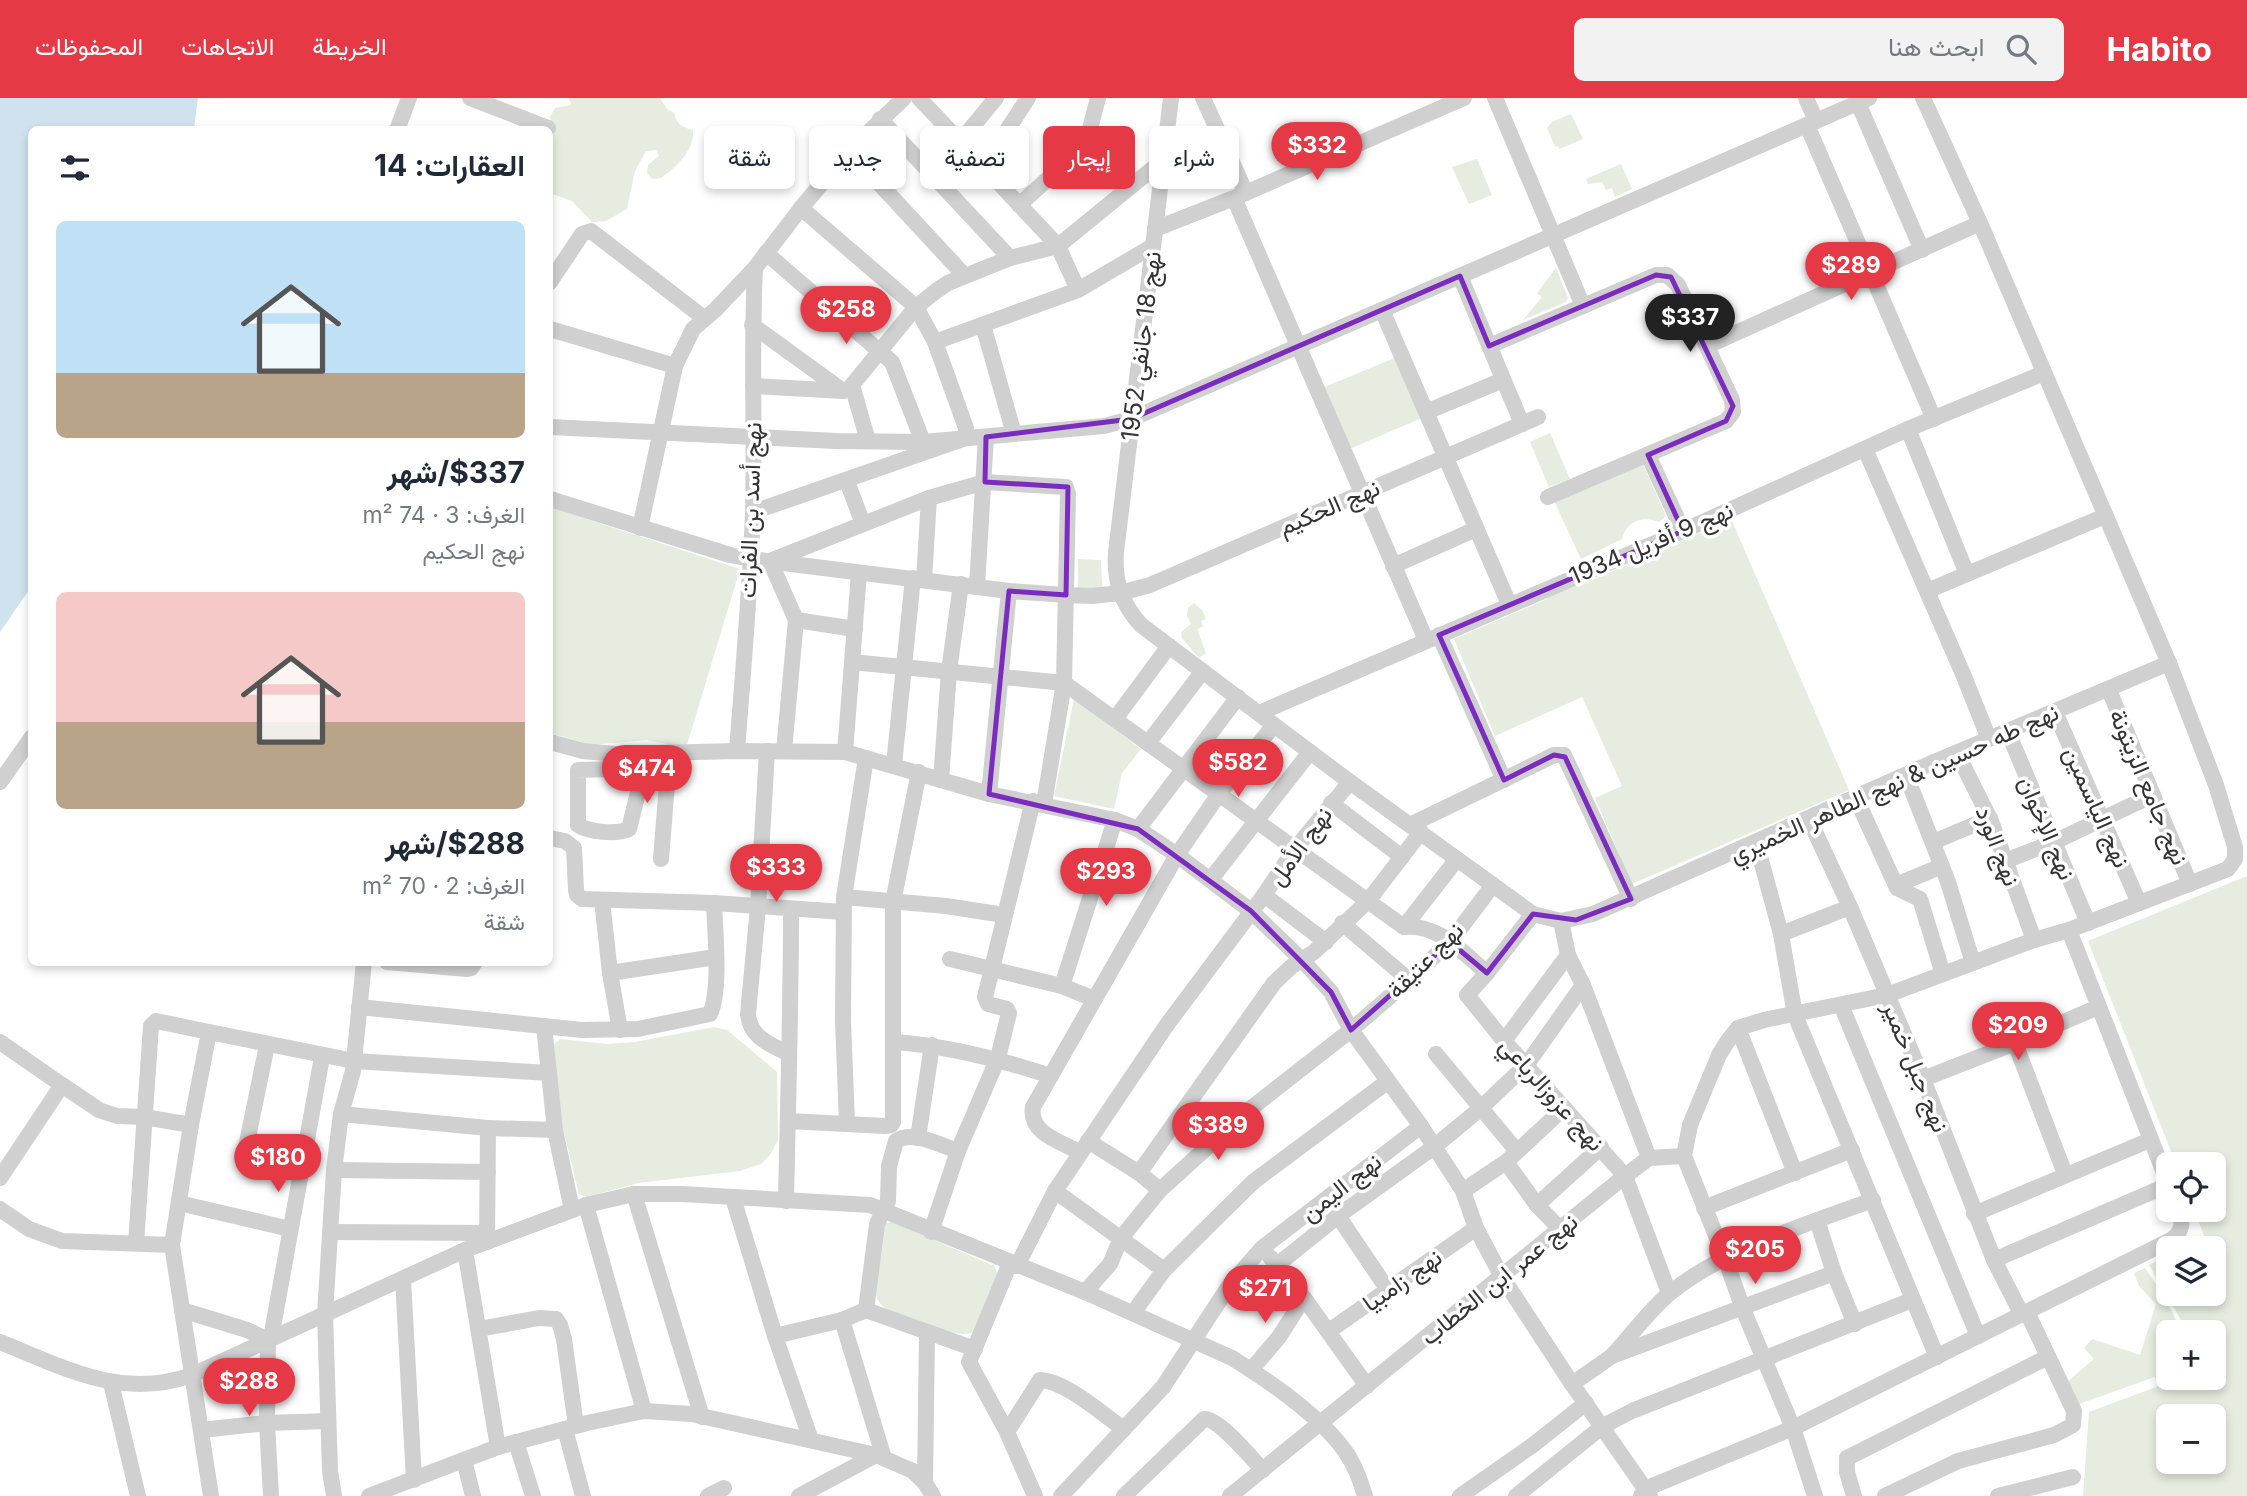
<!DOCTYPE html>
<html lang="ar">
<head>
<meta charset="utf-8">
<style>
	:root { --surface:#fff; --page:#f2f2f3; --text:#1f2937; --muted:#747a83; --accent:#e63946 }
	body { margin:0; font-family:Inter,Vazirmatn,sans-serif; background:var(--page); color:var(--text); direction:rtl; height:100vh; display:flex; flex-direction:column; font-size:26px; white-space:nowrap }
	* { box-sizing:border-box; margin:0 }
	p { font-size:23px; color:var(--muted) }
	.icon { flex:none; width:38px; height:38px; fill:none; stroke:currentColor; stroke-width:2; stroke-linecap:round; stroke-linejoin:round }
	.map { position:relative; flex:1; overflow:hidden; direction:ltr }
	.side { position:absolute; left:28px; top:28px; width:525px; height:840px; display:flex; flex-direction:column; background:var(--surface); border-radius:10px; box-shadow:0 4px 10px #0003; direction:rtl }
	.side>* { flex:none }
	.guide { position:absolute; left:574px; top:28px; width:665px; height:63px; direction:rtl; display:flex; gap:14px }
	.fabs { position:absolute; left:2156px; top:1054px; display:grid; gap:14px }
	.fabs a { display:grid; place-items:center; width:70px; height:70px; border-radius:10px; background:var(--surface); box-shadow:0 4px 10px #0003; font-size:35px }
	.price { position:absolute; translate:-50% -60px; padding:0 16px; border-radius:24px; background:var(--accent); color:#fff; font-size:23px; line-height:46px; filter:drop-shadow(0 2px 4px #0008) }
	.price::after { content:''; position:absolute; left:50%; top:42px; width:21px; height:16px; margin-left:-10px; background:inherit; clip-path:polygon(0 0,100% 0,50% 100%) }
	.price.selected { background:#222; color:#fff }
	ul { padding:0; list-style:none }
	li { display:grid; align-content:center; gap:14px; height:371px; padding:0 28px }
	li span { display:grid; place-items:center; height:217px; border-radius:10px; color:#555 }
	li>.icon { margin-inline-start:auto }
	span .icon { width:126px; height:126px; fill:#fffc; stroke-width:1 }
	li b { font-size:30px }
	h2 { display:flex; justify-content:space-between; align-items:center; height:84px; padding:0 28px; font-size:30px }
	.chip { padding:0 24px; border-radius:10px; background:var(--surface); box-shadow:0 4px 10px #0003; font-size:24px; line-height:63px }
	.chip.selected { background:var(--accent); color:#fff }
	header { display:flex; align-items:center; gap:42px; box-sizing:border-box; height:98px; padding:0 35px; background:var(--accent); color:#fff }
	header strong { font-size:33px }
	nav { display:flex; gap:38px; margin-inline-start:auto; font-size:24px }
	.search { width:490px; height:63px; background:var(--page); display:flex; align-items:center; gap:18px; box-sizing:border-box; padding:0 24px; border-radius:10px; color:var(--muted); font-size:26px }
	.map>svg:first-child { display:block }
	.green { fill:#e6ecdf; fill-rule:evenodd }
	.water { fill:#cfe2ee }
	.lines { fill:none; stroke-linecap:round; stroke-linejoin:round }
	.minor { stroke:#d0d0d0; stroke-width:16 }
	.marked { fill:none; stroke:#7b2cbf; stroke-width:5; stroke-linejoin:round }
	.labels { text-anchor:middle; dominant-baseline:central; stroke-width:7; stroke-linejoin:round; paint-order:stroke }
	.street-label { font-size:24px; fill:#333; stroke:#fff }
</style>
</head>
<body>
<header>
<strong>Habito</strong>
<div class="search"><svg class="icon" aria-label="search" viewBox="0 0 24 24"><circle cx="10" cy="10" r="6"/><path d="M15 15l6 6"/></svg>ابحث هنا</div>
<nav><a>الخريطة</a><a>الاتجاهات</a><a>المحفوظات</a></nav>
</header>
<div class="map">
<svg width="2247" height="1398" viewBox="0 0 2247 1398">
	<rect width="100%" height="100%" fill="#fff"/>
	<g class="green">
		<path d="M569 0H660L667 11 674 15C677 27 682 29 693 32 695 52 676 69 661 80L652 81 647 75 648 67 659 58 656 52 646 53 635 73 627 111 606 123 592 124 572 103 550 95V42L553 36 550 19 555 10 571 7Z"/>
		<polygon points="1571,16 1583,41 1559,51 1558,48 1555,49 1547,30 1552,24"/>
		<polygon points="1477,61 1492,97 1469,106 1452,69"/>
		<polygon points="1621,66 1632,91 1615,99 1612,90 1606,92 1602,84 1588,86 1586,81"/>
		<polygon points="1556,170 1568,200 1566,204 1523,222 1542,199 1537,195"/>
		<polygon points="1397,259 1422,320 1347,352 1322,290"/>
		<polygon points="1550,335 1570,381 1549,389 1530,344"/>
		<path d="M1642 364 1666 418 1659 424C1642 417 1626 423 1622 441L1581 461 1554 403Z"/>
		<polygon points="550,409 740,471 686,650 647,642 591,647 550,635"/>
		<path d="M1731 421 1849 692 1632 786 1595 700 1622 688 1582 599 1495 638 1454 541 1547 501C1552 492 1572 484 1583 486Z"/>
		<polygon points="1078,461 1101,462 1102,490 1078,493"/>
		<polygon points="1194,505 1202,512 1206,521 1201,523 1203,528 1197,531 1206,555 1199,560 1182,540 1181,534 1191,526 1187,518 1188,510"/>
		<polygon points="1074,601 1141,651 1122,675 1114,711 1054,698"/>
		<path d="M2247 778V1398H2083L2089 1314 2167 1285 2170 1279H2214V1234H2188L2149 1167 2168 1158V1195H2214V1150H2186L2205 1140 2194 1111H2214V1066H2176L2088 843ZM2168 1318H2214V1363H2168Z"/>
		<polygon points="714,929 727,932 777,974 778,1042 770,1057 761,1066 740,1073 638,1085 587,1099 579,1096 563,1031 552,948 560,941 607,946 635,944"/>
		<path d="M893 1124 994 1168 998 1177 975 1233C963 1244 902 1220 887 1211 880 1207 877 1201 874 1194L882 1128 885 1125Z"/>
		<polygon points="2145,1170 2167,1203 2181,1233 2168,1234 2168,1268 2166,1275 2076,1307 2066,1285 2094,1261 2084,1250 2092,1241 2140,1257 2156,1206 2139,1188 2134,1175"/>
	</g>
	<polygon class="water" points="0,0 198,0 194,31 32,32 31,489 0,534"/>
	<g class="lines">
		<g class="minor">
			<polyline points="470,0 548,30"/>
			<polyline points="919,0 1058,148 1078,192 935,244"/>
			<path d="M1171 0 1116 454C1114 483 1121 505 1141 527L1350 684 1533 816 1561 823 1593 816 1934 664 2169 565 1980 125 1923 0"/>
			<polyline points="1203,0 1246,95"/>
			<polyline points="1495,0 1583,208"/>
			<polyline points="1806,0 1816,23"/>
			<polyline points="1858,5 1922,152"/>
			<polyline points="880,21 1010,160"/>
			<polyline points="1807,27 1934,321"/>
			<polyline points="397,32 409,0"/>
			<polyline points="959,45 996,0"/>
			<polyline points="849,53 965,178"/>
			<polyline points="983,69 1028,0"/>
			<polyline points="1234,100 1426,542"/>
			<polyline points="1019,107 1086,46 1098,0"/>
			<polyline points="1155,131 1234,100 1464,0"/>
			<polyline points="766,155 892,264 923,344"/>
			<polyline points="1460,178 1522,326"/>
			<polyline points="550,184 582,136 591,133 704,220"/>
			<polyline points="1078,192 1153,148"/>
			<polyline points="1382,212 1509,506"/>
			<polyline points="752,227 843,293"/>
			<polyline points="983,227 1014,336"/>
			<polyline points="550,231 675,268"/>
			<polyline points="1489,248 1656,177 1667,177 1678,187 1732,302 1733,314 1726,323 1548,399"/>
			<polyline points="1707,248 1980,125"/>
			<polyline points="753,288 844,293"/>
			<polyline points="1426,314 1503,282"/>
			<polyline points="550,329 836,343 923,344 1104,328 1131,321 1869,0"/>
			<polyline points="1908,331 1967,476"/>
			<polyline points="868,343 852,287 916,209 936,193 948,185 1010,160 1058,148 1162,63"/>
			<polyline points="1865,351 1963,576 1989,641"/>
			<polyline points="1648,357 1683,433"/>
			<polyline points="847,383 863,426"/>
			<polyline points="550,401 730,457 751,461 1009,493 1066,497 1092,498 1120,495 1150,487 1538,319"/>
			<polyline points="753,414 966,340 966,330 935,244 916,209 801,110"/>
			<polyline points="640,430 675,268 693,231 715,212 755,170 801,110 849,53 904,0"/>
			<polyline points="1393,468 1476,431"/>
			<polyline points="924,482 929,400"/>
			<polyline points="977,488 986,339"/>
			<polyline points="1927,493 2105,418"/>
			<polyline points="855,531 796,522 770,463 929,400 985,384 1066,389 1068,396 1064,585 1044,706"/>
			<polyline points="1439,537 1504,682"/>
			<path d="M852 564 1064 585 1404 829C1438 825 1463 855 1487 875"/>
			<polyline points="2109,592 2190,786"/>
			<polyline points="2055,614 2139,805"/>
			<polyline points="1259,615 1683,433 1908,331 2044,275"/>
			<polyline points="1115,621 1169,548"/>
			<polyline points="2008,634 2088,825"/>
			<polyline points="550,644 583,653 615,656 737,653 845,654 989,696 1115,722 1138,731 1177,757 1251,813 1303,863 1331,894 1351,932 1421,1028 1463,1093 1476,1130 1502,1179 1572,1286 1650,1398"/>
			<polyline points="1148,645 1203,573"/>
			<path d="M737 653C743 574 750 494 753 414 755 333 751 251 755 170"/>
			<path d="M767 653 758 809 748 916C750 940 770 946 789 956"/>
			<polyline points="784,653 796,522"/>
			<polyline points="845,654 859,475"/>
			<polyline points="1957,655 1991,723 2034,842"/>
			<polyline points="894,667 913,480"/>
			<path d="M644 670 578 672V727C589 734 616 737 629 731L644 670 669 669"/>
			<polyline points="1906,677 1948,784 1973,865"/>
			<polyline points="941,682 949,573 961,486"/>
			<polyline points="0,684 32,639"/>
			<polyline points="989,696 1009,493"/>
			<polyline points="1856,700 1897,790 1920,801 1943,876"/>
			<polyline points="1331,705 1402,759"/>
			<polyline points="1809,721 1850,809 1923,981 1994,1162 2022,1217"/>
			<polyline points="1410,727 1542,663 1554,657 1564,657 1631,801"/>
			<polyline points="1138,731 1238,599"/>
			<polyline points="550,740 565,743 574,750 576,792 577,797 582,801 714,805 843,814"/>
			<polyline points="1756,744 1781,836 1795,917 1937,1259"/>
			<polyline points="1933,744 1990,720"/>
			<polyline points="661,761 669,661"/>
			<polyline points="2005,763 2054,744 2153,697"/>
			<polyline points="1211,781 1310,654"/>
			<polyline points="1896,787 1942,768"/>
			<polyline points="1264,797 1326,844"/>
			<polyline points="844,799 946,808 1004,817"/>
			<polyline points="602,802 610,875 620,932"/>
			<polyline points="1533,816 1487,875 1467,897 1504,943 1625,1078 1669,1195"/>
			<polyline points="1561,823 1568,857 1583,887 1649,1060"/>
			<polyline points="1342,825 1409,882"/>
			<polyline points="1404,829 1457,761"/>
			<polyline points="2069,832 2168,1085"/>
			<polyline points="1781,836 1850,809"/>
			<polyline points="950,861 1062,888 1094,901"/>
			<polyline points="387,864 467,871 471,870 475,864"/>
			<polyline points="610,875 716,859"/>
			<polyline points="1062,888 1115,722"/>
			<polyline points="1841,907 1978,1238"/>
			<path d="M359 909 582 932 638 931 710 916C721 892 715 833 714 805"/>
			<polyline points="544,928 555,1032 572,1112"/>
			<polyline points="1738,930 1795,1075"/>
			<polyline points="1504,943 1568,857"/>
			<polyline points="0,944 62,987"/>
			<path d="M895 944C949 948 999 961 1051 978"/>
			<polyline points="2015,945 2065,1076"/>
			<polyline points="1436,956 1516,1052"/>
			<polyline points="1923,981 2015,945 2098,909"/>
			<polyline points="341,1016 488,1030 555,1032"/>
			<polyline points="788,1023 885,1028 891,1027 893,1024 893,804 919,674"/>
			<polyline points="847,1025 843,923 844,799 866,660"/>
			<polyline points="918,1040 932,947"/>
			<polyline points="1088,1043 1139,1075 1160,1092"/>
			<polyline points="245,1054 267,947"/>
			<path d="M1080 1054C1061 1044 1028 1035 1033 1009L1177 757 1219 696 1274 627"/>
			<polyline points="1506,1064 1537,1107 1560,1131"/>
			<polyline points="334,1072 488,1074"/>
			<polyline points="1139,1075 1274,885 1292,868 1314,854 1368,803 1421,734"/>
			<polyline points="0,1080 62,987 99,1012 117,1018 144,1019 191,1027"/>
			<polyline points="1055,1093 1164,1172"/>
			<polyline points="1463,1093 1506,1064 1564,1010"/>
			<polyline points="634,1096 702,1319"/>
			<polyline points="733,1100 775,1238 811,1342"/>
			<path d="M786 1103C788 1006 791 909 791 811"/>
			<polyline points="179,1105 290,1131"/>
			<polyline points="586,1107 644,1313"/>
			<polyline points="1537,1107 1601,1049"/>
			<polyline points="1704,1110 1852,1052"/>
			<polyline points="0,1111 29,1131 62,1143 172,1147"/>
			<polyline points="1974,1116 2150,1042"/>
			<polyline points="1338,1118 1388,1192"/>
			<polyline points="1817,1122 1834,1175 1855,1226"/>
			<polyline points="331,1134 487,1135"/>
			<polyline points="931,1134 958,1053 998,960 1009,915 1007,911 988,906 985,899 1033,703"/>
			<polyline points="487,1144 488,1030"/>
			<polyline points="136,1145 151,928 156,923 209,934"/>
			<polyline points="465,1152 498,1349"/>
			<polyline points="1270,1159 1304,1200 1367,1288"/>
			<polyline points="1994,1162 2168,1087"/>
			<polyline points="1010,1165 969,1264 1007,1334 1035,1398"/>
			<polyline points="1017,1168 1055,1093 1166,928 1264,797 1295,751 1350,684"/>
			<polyline points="1276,1168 1338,1118 1434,1049 1481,1010 1527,966 1583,887"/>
			<polyline points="403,1181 414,1382"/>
			<polyline points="1085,1194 1110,1166 1121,1140 1160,1092 1245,1015 1351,932 1409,882 1450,844 1493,787"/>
			<polyline points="182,1212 247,1232 268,1242 267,1325 271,1398"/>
			<polyline points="866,1212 975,1251"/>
			<polyline points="1133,1215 1164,1172 1253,1084 1387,984"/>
			<polyline points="842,1222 884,1360"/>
			<polyline points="479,1231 539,1220 556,1221 560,1227 564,1241 576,1328"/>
			<polyline points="1329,1233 1476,1130"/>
			<path d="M775 1238 842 1222 866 1212 877 1126 888 1103 889 1068 896 1043C913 1032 940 1047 958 1053"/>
			<polyline points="271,1240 322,959"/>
			<path d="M0 1244C65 1270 121 1302 192 1277L465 1152 586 1107 634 1096H682L870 1107 1085 1194 1232 1260C1269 1283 1320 1318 1345 1353 1355 1367 1360 1382 1365 1398"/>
			<path d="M1612 1258C1631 1238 1649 1212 1670 1195 1722 1152 1810 1125 1873 1102"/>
			<polyline points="1251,1272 1279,1239 1304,1200"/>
			<polyline points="111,1285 138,1398"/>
			<polyline points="1572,1286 1612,1258 1834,1175"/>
			<polyline points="565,1331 583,1398"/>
			<polyline points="201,1332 267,1325 328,1323"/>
			<path d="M1007 1334 1040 1282C1066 1283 1103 1317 1124 1331"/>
			<polyline points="516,1344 533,1398"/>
			<polyline points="464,1362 473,1398"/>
			<polyline points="925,1385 927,1234"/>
			<polyline points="211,1398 172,1147 191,1027 209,934 354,963 549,975"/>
			<polyline points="334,1398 330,1373 325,1216 334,1072 341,1016 353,973 364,864"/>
			<polyline points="369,1398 498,1349 587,1325 644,1313 692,1316 876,1357 913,1373 925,1385 933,1398"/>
			<polyline points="708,1398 724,1390"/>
			<polyline points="799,1398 876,1357"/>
			<polyline points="1061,1398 1163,1289 1229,1188 1262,1150 1421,1028"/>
			<path d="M1124 1398 1204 1321C1219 1320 1251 1360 1263 1372"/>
			<polyline points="1230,1398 1625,1078 1649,1060 1684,1058"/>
			<polyline points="1460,1398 1533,1347 1586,1305"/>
			<polyline points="1516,1398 1603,1328 1632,1313 1912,1202"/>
			<path d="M1641 1398 1645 1391 1793 1330 2171 1142C2182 1135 2184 1123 2179 1111"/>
			<polyline points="1815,1398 1793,1330 1743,1211 1725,1160 1684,1058 1690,1027 1719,957 1727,944 1738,930 1764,922 1887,897 2034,842 2069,832 2228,771 2235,761 2235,749 2216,687 2169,565"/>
			<polyline points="1854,1398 1847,1374 1847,1360 2048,1259"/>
			<polyline points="1885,1398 1958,1363 2054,1337 2073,1327 2074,1313 2027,1214"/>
			<polyline points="1998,1398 2073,1379"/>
		</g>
	</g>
	<path class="marked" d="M1656 177 1671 179 1733 308 1726 323 1648 357 1683 433 1439 537 1504 682 1554 657 1565 659 1631 801 1576 822 1533 816 1487 875 1450 844 1351 932 1331 894 1251 813 1138 731 989 696 1009 493 1066 497 1068 389 985 384 986 339 1131 321 1460 178 1489 248Z"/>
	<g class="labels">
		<g class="street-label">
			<text transform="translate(1141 248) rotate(-83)">نهج 18 جانفي 1952</text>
			<text transform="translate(1329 409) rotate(-23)">نهج الحكيم</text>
			<text transform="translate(750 412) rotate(-88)">نهج أسد بن الفرات</text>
			<text transform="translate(1651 445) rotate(-23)">نهج 9 أفريل 1934</text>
			<text transform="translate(1894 685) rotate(-24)">نهج طه حسين &amp; نهج الطاهر الخميري</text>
			<text transform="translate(2149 689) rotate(67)">نهج جامع الزيتونة</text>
			<text transform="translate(2097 709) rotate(66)">نهج الياسمين</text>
			<text transform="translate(2047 730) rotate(67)">نهج الإخوان</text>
			<text transform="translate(1300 748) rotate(-54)">نهج الأمل</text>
			<text transform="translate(1998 748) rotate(69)">نهج الورد</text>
			<text transform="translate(1425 862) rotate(-45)">نهج عتيقة</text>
			<text transform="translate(1916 969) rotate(68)">نهج جبل خمير</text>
			<text transform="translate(1552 996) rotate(48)">نهج عزوزالرباعي</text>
			<text transform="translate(1341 1089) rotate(-38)">نهج اليمن</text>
			<text transform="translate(1499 1181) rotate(-39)">نهج عمر ابن الخطاب</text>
			<text transform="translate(1402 1182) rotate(-35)">نهج زامبيا</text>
		</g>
	</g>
</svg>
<div class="fabs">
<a><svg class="icon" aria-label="locate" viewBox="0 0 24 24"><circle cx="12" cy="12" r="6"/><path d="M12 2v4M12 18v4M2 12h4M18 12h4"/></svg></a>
<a><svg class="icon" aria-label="layers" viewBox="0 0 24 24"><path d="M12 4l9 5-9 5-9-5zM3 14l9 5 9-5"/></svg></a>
<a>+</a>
<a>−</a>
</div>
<b class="price" style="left:1317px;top:84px">$332</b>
<b class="price" style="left:1851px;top:204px">$289</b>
<b class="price" style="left:846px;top:248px">$258</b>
<b class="price selected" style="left:1690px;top:256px">$337</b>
<b class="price" style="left:1238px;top:701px">$582</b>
<b class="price" style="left:647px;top:707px">$474</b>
<b class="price" style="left:776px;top:806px">$333</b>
<b class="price" style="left:1106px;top:810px">$293</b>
<b class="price" style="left:2018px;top:964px">$209</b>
<b class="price" style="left:1218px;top:1064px">$389</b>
<b class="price" style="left:278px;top:1096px">$180</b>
<b class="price" style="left:1755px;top:1188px">$205</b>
<b class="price" style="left:1265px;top:1227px">$271</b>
<b class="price" style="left:249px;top:1320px">$288</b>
<div class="guide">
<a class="chip">شراء</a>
<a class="chip selected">إيجار</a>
<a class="chip">تصفية</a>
<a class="chip">جديد</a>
<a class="chip">شقة</a>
</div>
<section class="side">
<h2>العقارات: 14<svg class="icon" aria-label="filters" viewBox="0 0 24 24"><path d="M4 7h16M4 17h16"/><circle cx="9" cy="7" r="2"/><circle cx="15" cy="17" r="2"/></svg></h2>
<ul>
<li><span style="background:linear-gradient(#bfe0f5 70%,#b9a48a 0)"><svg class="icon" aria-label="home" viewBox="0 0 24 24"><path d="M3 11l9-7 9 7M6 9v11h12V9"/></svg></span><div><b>$337/شهر</b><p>الغرف: 3 · 74 m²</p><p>نهج الحكيم</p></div></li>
<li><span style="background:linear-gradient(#f6c9c9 60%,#b9a48a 0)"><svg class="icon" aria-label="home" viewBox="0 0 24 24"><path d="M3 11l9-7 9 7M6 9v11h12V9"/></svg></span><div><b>$288/شهر</b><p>الغرف: 2 · 70 m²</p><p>شقة</p></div></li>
</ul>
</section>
</div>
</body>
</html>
